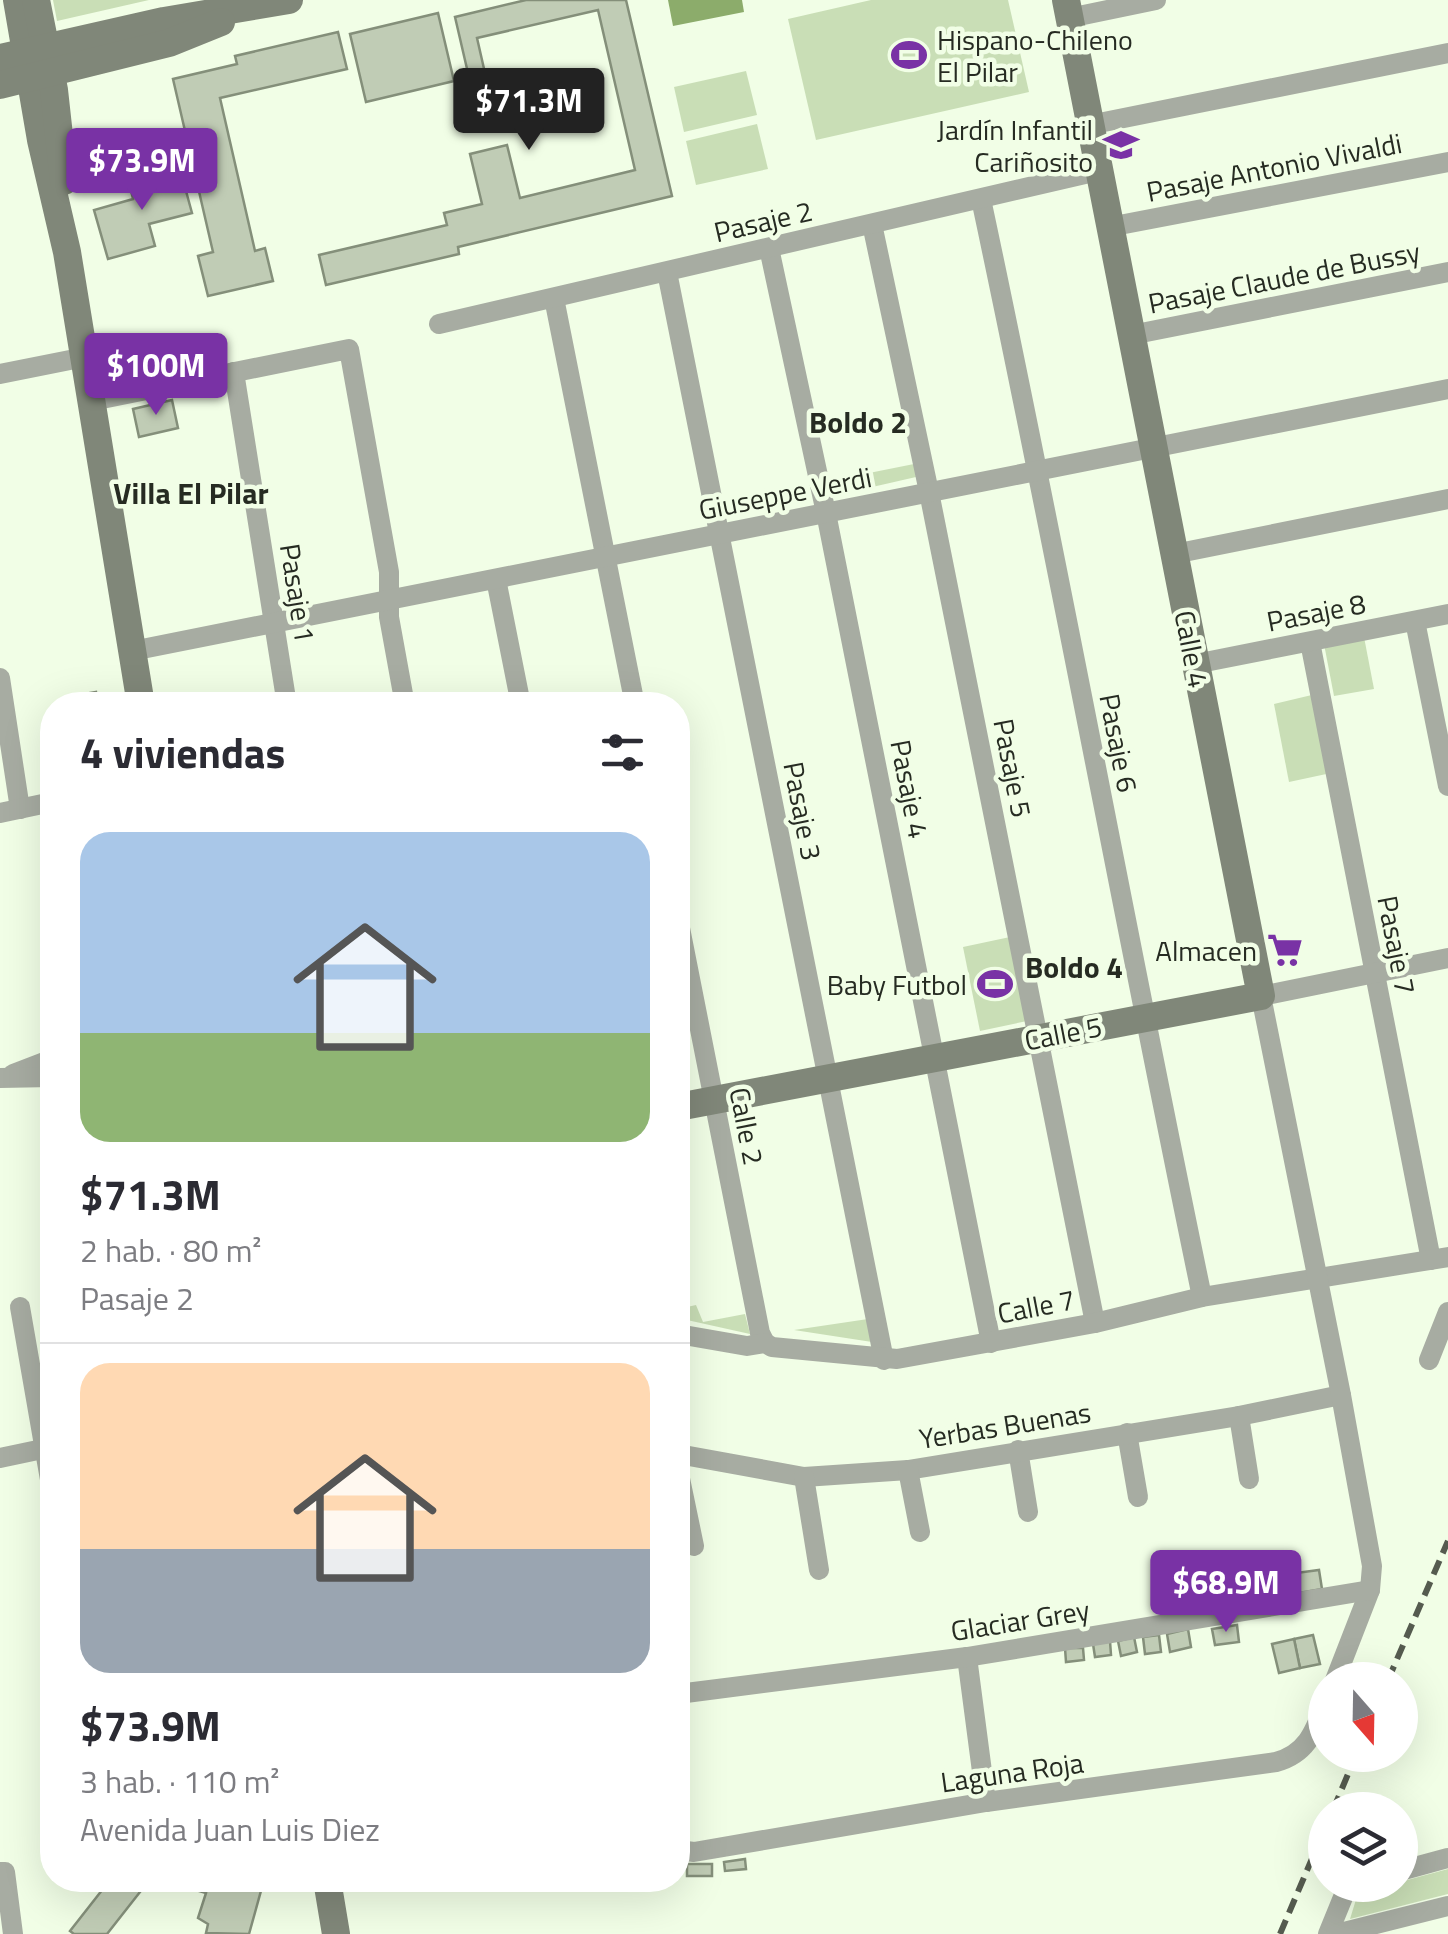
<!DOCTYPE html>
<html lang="es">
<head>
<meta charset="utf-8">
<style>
	:root { --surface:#fff; --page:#f7f7f7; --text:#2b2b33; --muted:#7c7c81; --line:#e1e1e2; --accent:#7932a5 }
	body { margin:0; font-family:"Titillium Web",sans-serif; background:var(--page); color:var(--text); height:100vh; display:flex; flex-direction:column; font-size:38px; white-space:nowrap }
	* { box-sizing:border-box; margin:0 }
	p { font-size:32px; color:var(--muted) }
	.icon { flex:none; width:55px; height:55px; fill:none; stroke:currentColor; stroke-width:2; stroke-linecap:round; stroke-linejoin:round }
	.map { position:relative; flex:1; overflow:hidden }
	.sheet { position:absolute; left:40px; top:692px; width:650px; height:1200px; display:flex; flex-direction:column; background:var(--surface); border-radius:40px; box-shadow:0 10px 40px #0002 }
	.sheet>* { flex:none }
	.needle { width:65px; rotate:160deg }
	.buttons { position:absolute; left:1308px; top:1662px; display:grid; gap:20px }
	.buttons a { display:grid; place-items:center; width:110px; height:110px; border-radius:50%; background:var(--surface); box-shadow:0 10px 40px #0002; font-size:50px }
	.price { position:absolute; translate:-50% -85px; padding:0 22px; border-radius:10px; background:var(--accent); color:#fff; font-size:32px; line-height:65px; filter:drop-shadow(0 2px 5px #0008) }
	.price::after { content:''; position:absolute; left:50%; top:60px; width:30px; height:22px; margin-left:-15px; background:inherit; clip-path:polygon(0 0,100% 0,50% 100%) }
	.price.on { background:#222; color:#fff }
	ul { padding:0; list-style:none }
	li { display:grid; align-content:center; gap:20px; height:530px; padding:0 40px }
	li+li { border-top:2px solid var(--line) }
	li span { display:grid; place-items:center; height:310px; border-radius:30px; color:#555 }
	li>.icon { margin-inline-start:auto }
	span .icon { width:180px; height:180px; fill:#fffc; stroke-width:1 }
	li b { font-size:42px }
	h2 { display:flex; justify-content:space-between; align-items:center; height:120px; padding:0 40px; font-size:42px }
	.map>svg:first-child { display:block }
	.green { fill:#c9deb6 }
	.water { fill:#8cac6b }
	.building { fill:#c0ccb5; stroke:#848f7a; stroke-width:2.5 }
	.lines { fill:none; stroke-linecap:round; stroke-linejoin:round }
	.street { stroke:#a7aca2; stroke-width:20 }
	.secondary { stroke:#808779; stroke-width:28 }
	.rail { stroke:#555b4f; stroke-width:6; stroke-dasharray:15 8; stroke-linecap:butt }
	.labels { text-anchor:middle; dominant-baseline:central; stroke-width:9; stroke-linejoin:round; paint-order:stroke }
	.poi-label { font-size:28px; fill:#262b22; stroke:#f1fee6; text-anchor:end }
	.street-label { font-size:28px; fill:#262b22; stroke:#f1fee6 }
	.neighbourhood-label { font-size:30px; font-weight:bold; fill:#262b22; stroke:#f1fee6 }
</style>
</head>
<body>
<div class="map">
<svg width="1448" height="1934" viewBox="0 0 1448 1934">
	<rect width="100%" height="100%" fill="#f1fee6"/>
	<g class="green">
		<polygon points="53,0 149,0 57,21"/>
		<polygon points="871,0 1008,0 1029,92 816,140 788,19"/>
		<polygon points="746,71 757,115 684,132 674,87"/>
		<polygon points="757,124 768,169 696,185 686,141"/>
		<polygon points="914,464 916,477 833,496 829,481"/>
		<polygon points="1364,637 1374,689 1334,696 1324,644"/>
		<polygon points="1316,694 1331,773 1289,782 1274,704"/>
		<polygon points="1010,937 1027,1021 980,1031 963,947"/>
		<polygon points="696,1305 703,1322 745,1314 750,1334 678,1318 678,1309"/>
		<polygon points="868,1319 872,1342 794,1330"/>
		<polygon points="1448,1869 1448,1894 1350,1919 1358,1893 1400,1885 1400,1882"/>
	</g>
	<polygon class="water" points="668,0 742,0 744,12 673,26"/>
	<g class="building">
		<polygon points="526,0 626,0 672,196 458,247 459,254 326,285 319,255 447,225 444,213 482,204 470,154 507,145 520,198 635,170 598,10 477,38 490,95 474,99 455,17"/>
		<polygon points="438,13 454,81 366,102 350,34"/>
		<polygon points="338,32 347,69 220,98 255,251 265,248 273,281 208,296 198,256 213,252 173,79 237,64 235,56"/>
		<polygon points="180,169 192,213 149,224 155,246 108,259 94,210 133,199 129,182"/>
		<polygon points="172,400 178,428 139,437 133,409"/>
		<polygon points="96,692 98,705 68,705 67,697"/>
		<polygon points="1319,1570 1322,1589 1299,1593 1296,1573"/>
		<polygon points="1285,1577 1287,1594 1272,1595 1270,1579"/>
		<polygon points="1237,1625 1239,1642 1215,1645 1212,1629"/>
		<polygon points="1188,1629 1191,1647 1170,1652 1167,1634"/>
		<polygon points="1159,1635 1161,1652 1145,1654 1143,1637"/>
		<polygon points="1313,1635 1320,1664 1300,1668 1294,1639"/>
		<polygon points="1134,1637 1137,1652 1121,1656 1118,1641"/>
		<polygon points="1294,1639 1300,1668 1279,1673 1272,1644"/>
		<polygon points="1110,1641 1111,1655 1095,1657 1093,1644"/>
		<polygon points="1065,1648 1083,1648 1084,1660 1066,1662"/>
		<polygon points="678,1654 686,1654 688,1677 678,1678"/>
		<polygon points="745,1859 746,1869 725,1871 724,1862"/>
		<rect x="687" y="1864" width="25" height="12"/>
		<polygon points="110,1880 125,1880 140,1892 107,1934 74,1934 70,1931"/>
		<polygon points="176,1880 264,1880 249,1934 206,1933 208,1924 198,1918 206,1893 175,1884"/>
	</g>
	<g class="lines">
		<g class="street">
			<polyline points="1069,18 1156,0"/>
			<polyline points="1089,125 1448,53"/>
			<path d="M981 199C1059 564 1126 932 1202 1297"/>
			<polyline points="872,224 929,492 1095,1323"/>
			<polyline points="1109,227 1448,162"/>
			<polyline points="769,248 826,513 991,1343"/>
			<polyline points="667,272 884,1360"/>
			<polyline points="554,298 635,705"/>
			<polyline points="439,324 1098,171"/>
			<polyline points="1131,335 1448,272"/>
			<polyline points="234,372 287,705"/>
			<polyline points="0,374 85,357"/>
			<polyline points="92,401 349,349 389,572 389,617 405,705"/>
			<polyline points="1174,554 1448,499"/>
			<polyline points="496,579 521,705"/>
			<polyline points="1415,621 1448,786"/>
			<polyline points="1310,642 1431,1260"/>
			<polyline points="132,651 1448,389"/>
			<polyline points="1195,664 1448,614"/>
			<polyline points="0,678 20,809"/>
			<polyline points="0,813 52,802"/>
			<polyline points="678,918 760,1333 765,1343"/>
			<polyline points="13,1074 52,1059"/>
			<polyline points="0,1078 52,1077"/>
			<polyline points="20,1307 52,1491"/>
			<polyline points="678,1334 747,1346 765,1343 772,1347 897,1359 1095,1323 1202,1297 1448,1257"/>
			<polyline points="1429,1360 1448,1312"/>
			<polyline points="1239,1416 1249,1479"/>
			<polyline points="1127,1433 1138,1497"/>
			<polyline points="1018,1450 1028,1512"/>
			<polyline points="678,1454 804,1477 908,1470 1239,1416 1341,1395"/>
			<polyline points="0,1458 52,1447"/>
			<polyline points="678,1469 694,1546"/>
			<polyline points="908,1470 920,1532"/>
			<polyline points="804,1477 819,1570"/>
			<polyline points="967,1657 986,1802"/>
			<polyline points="1335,1680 1370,1590 1372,1566 1341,1395 1261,996 1448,958"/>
			<polyline points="678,1694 967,1657 1370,1590"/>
			<path d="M678 1850 694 1852 986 1802 1276 1762C1306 1754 1314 1733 1325 1705"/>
			<polyline points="1400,1871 1448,1858"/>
			<polyline points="0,1872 5,1872 13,1934"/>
			<polyline points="1328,1934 1348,1885"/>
			<polyline points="1336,1934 1448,1906"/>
		</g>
		<g class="secondary">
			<polyline points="17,0 41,140 67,252 141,705"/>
			<polyline points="36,0 54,90 64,181"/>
			<polyline points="0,58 164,21 289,0"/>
			<polyline points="0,85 169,43 221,22"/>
			<polyline points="678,1107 1261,996 1066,0"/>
			<polyline points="327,1880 336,1934"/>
		</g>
		<g class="rail">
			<polyline points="1388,1680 1448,1541"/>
			<polyline points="1333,1810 1356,1755"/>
			<polyline points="1280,1934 1325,1828"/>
		</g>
	</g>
	<defs>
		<symbol id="stadium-bare" viewBox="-9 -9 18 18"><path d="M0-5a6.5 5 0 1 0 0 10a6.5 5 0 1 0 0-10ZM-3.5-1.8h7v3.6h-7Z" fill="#7932a5" stroke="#f1fee6" stroke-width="2.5" paint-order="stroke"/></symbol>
		<symbol id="school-bare" viewBox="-9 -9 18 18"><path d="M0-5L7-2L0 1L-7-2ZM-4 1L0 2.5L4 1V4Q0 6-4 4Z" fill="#7932a5" stroke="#f1fee6" stroke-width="2.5" paint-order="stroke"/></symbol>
		<symbol id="supermarket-bare" viewBox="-9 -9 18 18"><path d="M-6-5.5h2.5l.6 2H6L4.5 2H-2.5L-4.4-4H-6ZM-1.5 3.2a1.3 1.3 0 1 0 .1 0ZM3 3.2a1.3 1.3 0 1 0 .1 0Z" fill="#7932a5" stroke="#f1fee6" stroke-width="2.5" paint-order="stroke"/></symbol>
	</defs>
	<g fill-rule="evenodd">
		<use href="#stadium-bare" x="884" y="30" width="50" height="50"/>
		<use href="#school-bare" x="1096" y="120" width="50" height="50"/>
		<use href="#supermarket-bare" x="1260" y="925" width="50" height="50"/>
		<use href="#stadium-bare" x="970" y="959" width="50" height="50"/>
	</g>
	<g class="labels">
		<g class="poi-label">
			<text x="937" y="39" text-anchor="start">Hispano-Chileno<tspan x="937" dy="32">El Pilar</tspan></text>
			<text x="1093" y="129">Jardín Infantil<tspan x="1093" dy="32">Cariñosito</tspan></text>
			<text x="1257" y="950">Almacen</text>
			<text x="967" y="984">Baby Futbol</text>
		</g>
		<g class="street-label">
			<text transform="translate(1274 167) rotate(-11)">Pasaje Antonio Vivaldi</text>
			<text transform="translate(763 221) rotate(-13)">Pasaje 2</text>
			<text transform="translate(1284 277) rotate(-11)">Pasaje Claude de Bussy</text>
			<text transform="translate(785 493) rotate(-11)">Giuseppe Verdi</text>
			<text transform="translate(298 593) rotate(81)">Pasaje 1</text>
			<text transform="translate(1316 612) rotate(-11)">Pasaje 8</text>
			<text transform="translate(1192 649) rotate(79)">Calle 4</text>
			<text transform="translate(1119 743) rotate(79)">Pasaje 6</text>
			<text transform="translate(1013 768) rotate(79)">Pasaje 5</text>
			<text transform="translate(910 789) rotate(79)">Pasaje 4</text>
			<text transform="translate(803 811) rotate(79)">Pasaje 3</text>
			<text transform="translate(1397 945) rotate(79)">Pasaje 7</text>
			<text transform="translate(1063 1033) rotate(-11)">Calle 5</text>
			<text transform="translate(747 1126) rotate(79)">Calle 2</text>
			<text transform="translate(1036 1306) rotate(-11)">Calle 7</text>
			<text transform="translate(1005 1425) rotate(-9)">Yerbas Buenas</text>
			<text transform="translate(1020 1620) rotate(-9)">Glaciar Grey</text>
			<text transform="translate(1012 1772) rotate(-8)">Laguna Roja</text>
		</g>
		<g class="neighbourhood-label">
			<text x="858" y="422">Boldo 2</text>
			<text x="191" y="493">Villa El Pilar</text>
			<text x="1074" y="967">Boldo 4</text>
		</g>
	</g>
</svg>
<div class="buttons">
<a><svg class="needle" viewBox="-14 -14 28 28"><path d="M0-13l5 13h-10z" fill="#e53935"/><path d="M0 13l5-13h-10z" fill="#7c7c81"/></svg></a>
<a><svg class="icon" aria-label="layers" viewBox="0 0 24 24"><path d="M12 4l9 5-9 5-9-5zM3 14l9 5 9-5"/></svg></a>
</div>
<b class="price on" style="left:529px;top:153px">$71.3M</b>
<b class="price" style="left:142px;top:213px">$73.9M</b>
<b class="price" style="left:156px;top:418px">$100M</b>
<b class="price" style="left:1226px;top:1635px">$68.9M</b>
<section class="sheet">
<h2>4 viviendas<svg class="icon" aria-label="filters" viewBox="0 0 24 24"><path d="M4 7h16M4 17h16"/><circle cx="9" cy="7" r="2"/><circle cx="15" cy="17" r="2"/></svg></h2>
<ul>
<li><span style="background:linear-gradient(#a9c7e8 65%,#8fb573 0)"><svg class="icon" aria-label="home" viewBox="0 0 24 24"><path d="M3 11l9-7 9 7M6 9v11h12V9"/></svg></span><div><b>$71.3M</b><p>2 hab. · 80 m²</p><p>Pasaje 2</p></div></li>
<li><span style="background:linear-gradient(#ffd9b3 60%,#9aa5b1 0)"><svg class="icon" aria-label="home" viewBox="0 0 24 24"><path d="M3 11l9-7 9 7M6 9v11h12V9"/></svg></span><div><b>$73.9M</b><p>3 hab. · 110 m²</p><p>Avenida Juan Luis Diez</p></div></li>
</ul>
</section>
</div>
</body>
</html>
